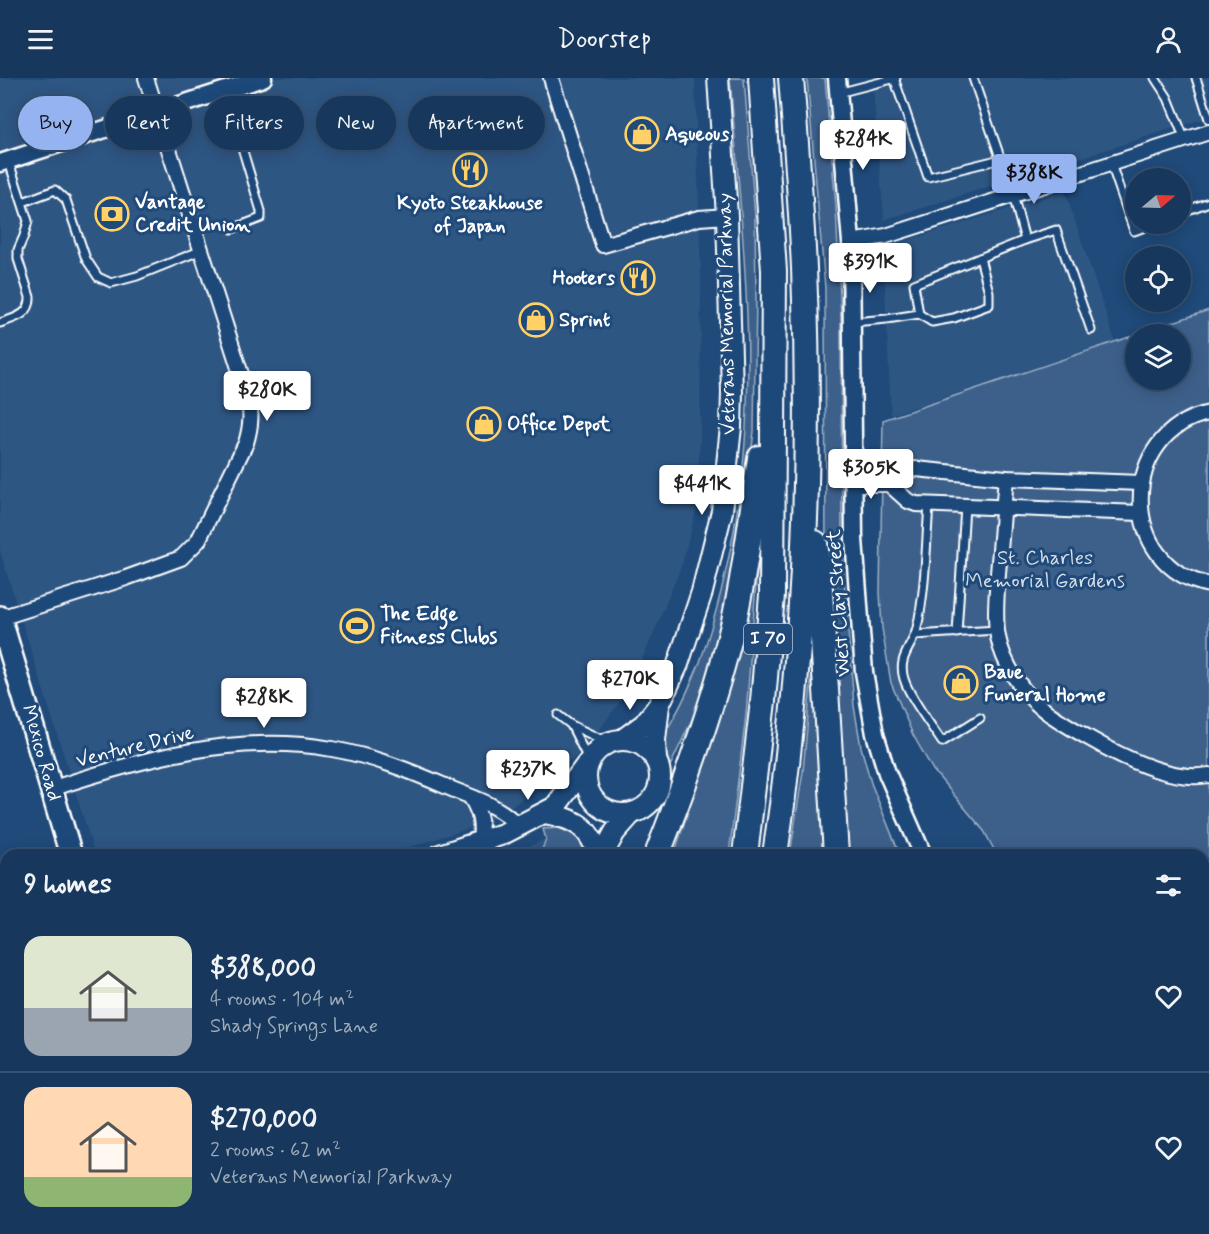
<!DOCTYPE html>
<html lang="en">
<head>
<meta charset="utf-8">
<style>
	:root { --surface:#17385c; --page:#203f62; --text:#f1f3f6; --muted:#9eacbb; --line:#365272; --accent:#95b2f1 }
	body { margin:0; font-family:Mynerve,sans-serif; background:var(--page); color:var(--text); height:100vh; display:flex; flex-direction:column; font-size:22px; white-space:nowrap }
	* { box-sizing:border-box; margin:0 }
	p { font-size:20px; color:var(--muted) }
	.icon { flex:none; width:33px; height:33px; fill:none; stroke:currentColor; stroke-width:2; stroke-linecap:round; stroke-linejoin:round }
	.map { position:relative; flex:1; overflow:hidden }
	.details { position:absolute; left:0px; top:771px; width:1209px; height:386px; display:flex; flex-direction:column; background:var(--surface); border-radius:18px 18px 0 0; box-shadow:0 3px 15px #0003,0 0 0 2px var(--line) }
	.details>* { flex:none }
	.guide { position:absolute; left:18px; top:18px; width:600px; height:54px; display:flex; gap:12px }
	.needle { width:39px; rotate:71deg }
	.tools { position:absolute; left:1125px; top:90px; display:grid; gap:12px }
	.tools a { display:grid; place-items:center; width:66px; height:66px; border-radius:50%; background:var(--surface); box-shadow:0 3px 15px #0003,0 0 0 2px var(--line); font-size:30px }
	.price { position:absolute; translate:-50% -51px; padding:0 14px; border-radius:6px; background:#fff; color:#222; font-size:20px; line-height:39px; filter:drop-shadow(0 2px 3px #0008) }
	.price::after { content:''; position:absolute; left:50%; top:36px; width:18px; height:14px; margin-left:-9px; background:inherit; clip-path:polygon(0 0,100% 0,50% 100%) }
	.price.on { background:var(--accent); color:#111 }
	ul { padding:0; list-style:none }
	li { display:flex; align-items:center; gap:18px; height:150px; padding:0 24px }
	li+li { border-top:2px solid var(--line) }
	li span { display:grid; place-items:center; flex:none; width:168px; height:120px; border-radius:18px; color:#555 }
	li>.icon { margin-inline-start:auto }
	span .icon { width:72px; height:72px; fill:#fffc; stroke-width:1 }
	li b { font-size:26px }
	h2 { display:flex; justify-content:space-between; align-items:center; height:72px; padding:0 24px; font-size:26px }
	.pill { padding:0 21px; border-radius:27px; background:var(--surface); box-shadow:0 3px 15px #0003,0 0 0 2px var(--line); font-size:21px; line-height:54px }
	.pill.on { background:var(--accent); color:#111 }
	header { display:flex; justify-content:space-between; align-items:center; height:78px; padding:0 24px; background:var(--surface); font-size:27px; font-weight:600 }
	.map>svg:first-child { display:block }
	.built { fill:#2e5683 }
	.green { fill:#3c618b; stroke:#9eb0c5; stroke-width:1.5 }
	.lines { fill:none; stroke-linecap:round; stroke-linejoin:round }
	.stream { stroke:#a3b5c8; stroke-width:4 }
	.service-casing { stroke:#fff; stroke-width:11 }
	.minor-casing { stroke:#fff; stroke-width:18 }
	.tertiary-casing { stroke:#fff; stroke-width:21 }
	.secondary-casing { stroke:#fff; stroke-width:24 }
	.primary-casing { stroke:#fff; stroke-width:26 }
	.motorway-casing { stroke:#fff; stroke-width:28 }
	.service { stroke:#1f4a7a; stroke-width:7 }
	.minor { stroke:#1f4a7a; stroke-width:14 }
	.tertiary { stroke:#1f4a7a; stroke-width:16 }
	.secondary { stroke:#1f4a7a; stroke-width:20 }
	.primary { stroke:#1f4a7a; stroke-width:21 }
	.motorway { stroke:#1f4a7a; stroke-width:24 }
	.labels { text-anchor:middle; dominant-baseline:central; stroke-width:6; stroke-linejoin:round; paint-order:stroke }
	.shield { fill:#1f4a7a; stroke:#bcc9d7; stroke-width:1.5 }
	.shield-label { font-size:18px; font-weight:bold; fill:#fff }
	.poi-label { font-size:20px; font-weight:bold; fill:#fff; stroke:#1f4a7a; text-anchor:start }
	.street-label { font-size:20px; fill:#fff; stroke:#1f4a7a }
	.park-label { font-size:20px; fill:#d8dfe8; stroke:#1f4a7a }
</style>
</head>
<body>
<header><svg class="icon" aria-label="menu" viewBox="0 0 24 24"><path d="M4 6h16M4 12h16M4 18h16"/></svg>Doorstep<svg class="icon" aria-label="person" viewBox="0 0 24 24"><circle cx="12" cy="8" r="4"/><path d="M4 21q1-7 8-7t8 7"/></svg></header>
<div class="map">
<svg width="1209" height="1156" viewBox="0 0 1209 1156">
	<rect width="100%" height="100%" fill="#1f4a7a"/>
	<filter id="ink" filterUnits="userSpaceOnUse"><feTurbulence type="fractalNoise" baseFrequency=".0167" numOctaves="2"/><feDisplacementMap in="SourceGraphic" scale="12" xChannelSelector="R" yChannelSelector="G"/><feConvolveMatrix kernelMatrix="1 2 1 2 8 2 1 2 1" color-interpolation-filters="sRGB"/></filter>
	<g filter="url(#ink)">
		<g class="built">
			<polygon points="0,0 695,0 701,202 700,364 696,433 682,486 653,557 627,614 586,670 522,721 495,740 470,750 385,777 95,777 0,473"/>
			<polygon points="872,0 1209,0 1209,39 884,142"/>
			<polygon points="1065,113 1115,263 891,337 883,170"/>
			<polygon points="546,761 540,777 510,777 512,776"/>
			<polygon points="55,1150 176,1150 178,1156 39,1156"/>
			<polygon points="350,1151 355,1156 226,1156 224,1151"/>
		</g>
		<g class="green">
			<path d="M730 0H744L755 139 756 219 754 353 744 437 734 494 705 614 671 686 660 701C659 688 656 673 661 660 664 654 670 648 673 641 684 623 692 603 700 584 717 536 729 484 737 434 760 291 741 144 730 0Z"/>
			<polygon points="807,0 825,0 836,128 841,241 842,474 854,628 861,669 871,705 900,777 847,777 826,490 825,210"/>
			<polygon points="1209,232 1209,784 1203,785 1203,777 997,777 984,753 933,692 913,657 891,605 882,550 880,514 883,342 1135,257 1136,302 1180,302 1180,256 1137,256"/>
			<polygon points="754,492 757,493 746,637 729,777 674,777 702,690"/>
			<polygon points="812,594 820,594 827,777 790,777 803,693"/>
			<path d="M559 750C574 756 582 759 584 777H540L546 761 543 751Z"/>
			<polygon points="476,1151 544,1151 543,1156 489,1156"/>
			<polygon points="612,1151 665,1151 664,1156 611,1156"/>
			<polygon points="729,1151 774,1151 775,1156 729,1156"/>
			<polygon points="812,1151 812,1150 974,1151 972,1156 812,1156"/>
		</g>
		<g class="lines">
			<polyline class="stream" points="1083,1154 1083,1156"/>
			<defs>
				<g id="service">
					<polyline points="894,0 928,99 1001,81"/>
					<polyline points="1155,0 1168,20 1185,62"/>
					<polyline points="1196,0 1209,41"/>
					<polyline points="838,15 896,0"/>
					<polyline points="215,42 234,53 240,63 261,133 261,140 232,151"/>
					<polyline points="1111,86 1134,153 1153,146"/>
					<polyline points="23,124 55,112 66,122 86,181 98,199 111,205 137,198 202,172"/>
					<polyline points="1180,135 1209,124"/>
					<polyline points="1025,162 1056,152 1091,252"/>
					<polyline points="919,236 932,244 954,240 989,227 989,214 980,180"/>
					<polyline points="853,244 887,241 919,236 914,206 1025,162 1013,117 973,0"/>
					<path d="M0 245C14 240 31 237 30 219L18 181V172L24 158 28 143 9 84"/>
					<path d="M929 426C926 467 926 510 917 550 913 569 897 578 904 601 910 620 931 647 942 664L980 640"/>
					<polyline points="957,555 965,428"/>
					<polyline points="915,557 997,552"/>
					<polyline points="558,637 571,647 609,665"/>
					<polyline points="571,647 589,683"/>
					<polyline points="0,1045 6,1043"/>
					<polyline points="1203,1053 1209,1043"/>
					<polyline points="0,1086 6,1084"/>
					<polyline points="1203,1122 1209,1127"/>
					<polyline points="71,1150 74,1156"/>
					<polyline points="97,1150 99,1156"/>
					<polyline points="137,1150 141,1156"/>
					<polyline points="105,1156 121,1150"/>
				</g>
				<g id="minor">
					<polyline points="551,0 603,167 699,140 727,138"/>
					<polyline points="851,164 886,158 1209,54"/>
					<path d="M1209 335C1118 354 1118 489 1209 507"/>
					<path d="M1006 400C1003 432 1001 463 998 495 997 516 994 539 998 559 1003 585 1022 615 1043 631 1062 646 1084 657 1105 669 1135 685 1175 703 1209 697"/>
					<polyline points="853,406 889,406 906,393 916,391 1006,400 1141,405"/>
					<polyline points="889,406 908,423 916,426 1140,435"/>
					<path d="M0 540 126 500 181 480 198 463 246 365C251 348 252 335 248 318L146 0"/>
					<path d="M51 711C141 681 237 654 332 671 372 678 408 692 445 708 474 721 497 725 519 749"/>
					<path d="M471 720C481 736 482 747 480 765"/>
				</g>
				<g id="tertiary">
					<polyline points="837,0 851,164 854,461 864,594 875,656 887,695 923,777"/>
					<polyline points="0,85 263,0"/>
					<polyline points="186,1150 188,1156"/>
					<polyline points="206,1150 208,1156"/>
					<polyline points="996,1156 997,1150"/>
				</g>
				<g id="secondary">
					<circle cx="623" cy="699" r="37"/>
					<polyline points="622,662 644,646 659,627 678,586 702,514 722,433 731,349 732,314 727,138 718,0"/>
					<polyline points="656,683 655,662 659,627"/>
					<path d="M545 735C575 741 588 747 599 777"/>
					<polyline points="604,774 615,754 631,736"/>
					<polyline points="440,777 503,756 555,729 587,686"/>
					<polyline points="437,1150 449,1156"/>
					<polyline points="572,1150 572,1156"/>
					<polyline points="550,1156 554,1150"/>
				</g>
				<g id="primary">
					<polyline points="0,539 71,777"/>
					<polyline points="1203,1074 1209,1078"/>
					<polyline points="0,1143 6,1141"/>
				</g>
				<g id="motorway">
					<polyline points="815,465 819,495 836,777"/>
					<path d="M657 777C687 701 715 623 734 543 746 489 752 434 760 380"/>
					<polyline points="745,777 763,623 772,517 774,193 761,0"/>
					<path d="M775 777C804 583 812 386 804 190 801 126 796 63 791 0"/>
					<polyline points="601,1156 602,1150"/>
					<polyline points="681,1156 682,1150"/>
					<polyline points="712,1156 713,1150"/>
					<polyline points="793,1156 794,1150"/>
				</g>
			</defs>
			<use href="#service" class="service-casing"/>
			<use href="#minor" class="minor-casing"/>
			<use href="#tertiary" class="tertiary-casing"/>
			<use href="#secondary" class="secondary-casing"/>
			<use href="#primary" class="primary-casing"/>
			<use href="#motorway" class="motorway-casing"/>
			<use href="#service" class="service"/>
			<use href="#minor" class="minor"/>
			<use href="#tertiary" class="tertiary"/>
			<use href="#secondary" class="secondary"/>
			<use href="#primary" class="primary"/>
			<use href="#motorway" class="motorway"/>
		</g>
	</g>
	<defs>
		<symbol id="shop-ring" viewBox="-11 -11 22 22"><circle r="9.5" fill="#1f4a7a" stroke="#ffd166" stroke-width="1.5"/><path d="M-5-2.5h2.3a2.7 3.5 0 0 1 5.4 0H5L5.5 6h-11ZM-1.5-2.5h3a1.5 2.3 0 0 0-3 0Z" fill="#ffd166"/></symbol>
		<symbol id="restaurant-ring" viewBox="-11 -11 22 22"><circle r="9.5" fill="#1f4a7a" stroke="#ffd166" stroke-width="1.5"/><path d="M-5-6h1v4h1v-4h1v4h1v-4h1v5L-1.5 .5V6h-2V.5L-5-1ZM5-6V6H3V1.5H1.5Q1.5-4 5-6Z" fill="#ffd166"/></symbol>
		<symbol id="bank-ring" viewBox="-11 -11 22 22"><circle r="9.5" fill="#1f4a7a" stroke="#ffd166" stroke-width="1.5"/><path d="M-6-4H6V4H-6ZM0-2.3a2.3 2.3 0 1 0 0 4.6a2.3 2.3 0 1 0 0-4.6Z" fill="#ffd166"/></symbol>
		<symbol id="stadium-ring" viewBox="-11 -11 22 22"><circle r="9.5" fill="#1f4a7a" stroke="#ffd166" stroke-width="1.5"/><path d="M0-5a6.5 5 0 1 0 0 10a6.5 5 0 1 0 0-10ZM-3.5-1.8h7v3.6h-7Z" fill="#ffd166"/></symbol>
	</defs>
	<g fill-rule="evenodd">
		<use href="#shop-ring" x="623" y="37" width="38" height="38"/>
		<use href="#restaurant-ring" x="451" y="73" width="38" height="38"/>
		<use href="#bank-ring" x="93" y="117" width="38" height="38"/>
		<use href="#restaurant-ring" x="619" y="181" width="38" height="38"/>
		<use href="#shop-ring" x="517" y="223" width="38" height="38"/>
		<use href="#shop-ring" x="465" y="327" width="38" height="38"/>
		<use href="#stadium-ring" x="338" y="529" width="38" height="38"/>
		<use href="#shop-ring" x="942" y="586" width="38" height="38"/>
	</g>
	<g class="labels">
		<rect class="shield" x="744" y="546" width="48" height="30" rx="4.5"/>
		<g class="shield-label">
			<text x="768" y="561">I 70</text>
		</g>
		<g class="poi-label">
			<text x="665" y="56">Aqueous</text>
			<text x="135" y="124">Vantage<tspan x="135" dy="23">Credit Union</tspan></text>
			<text x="470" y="125" text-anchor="middle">Kyoto Steakhouse<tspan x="470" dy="23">of Japan</tspan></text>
			<text x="615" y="200" text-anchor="end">Hooters</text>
			<text x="559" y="242">Sprint</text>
			<text x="507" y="346">Office Depot</text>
			<text x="380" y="536">The Edge<tspan x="380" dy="23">Fitness Clubs</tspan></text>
			<text x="984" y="594">Baue<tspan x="984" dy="23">Funeral Home</tspan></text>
		</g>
		<g class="street-label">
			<text transform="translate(727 236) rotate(-91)">Veterans Memorial Parkway</text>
			<text transform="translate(839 525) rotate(-94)">West Clay Street</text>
			<text transform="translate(135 669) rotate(-14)">Venture Drive</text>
			<text transform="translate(41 675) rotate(74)">Mexico Road</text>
		</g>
		<g class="park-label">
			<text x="1045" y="480">St. Charles<tspan x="1045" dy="23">Memorial Gardens</tspan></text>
		</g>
	</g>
</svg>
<div class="tools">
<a><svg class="needle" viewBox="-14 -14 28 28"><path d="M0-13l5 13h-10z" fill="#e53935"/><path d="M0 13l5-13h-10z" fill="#9eacbb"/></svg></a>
<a><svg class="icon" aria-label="locate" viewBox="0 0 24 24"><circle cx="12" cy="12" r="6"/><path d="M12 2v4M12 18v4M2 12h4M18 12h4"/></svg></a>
<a><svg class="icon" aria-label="layers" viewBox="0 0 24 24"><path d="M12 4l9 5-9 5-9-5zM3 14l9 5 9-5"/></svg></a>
</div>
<b class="price" style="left:863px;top:93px">$284K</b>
<b class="price on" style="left:1034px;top:127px">$388K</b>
<b class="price" style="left:870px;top:216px">$391K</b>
<b class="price" style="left:267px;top:344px">$280K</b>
<b class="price" style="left:871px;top:422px">$305K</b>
<b class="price" style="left:702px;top:438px">$441K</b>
<b class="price" style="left:630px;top:633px">$270K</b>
<b class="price" style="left:264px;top:651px">$288K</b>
<b class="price" style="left:528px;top:723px">$237K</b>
<div class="guide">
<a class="pill on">Buy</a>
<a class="pill">Rent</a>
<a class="pill">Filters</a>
<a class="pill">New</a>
<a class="pill">Apartment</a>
</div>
<section class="details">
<h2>9 homes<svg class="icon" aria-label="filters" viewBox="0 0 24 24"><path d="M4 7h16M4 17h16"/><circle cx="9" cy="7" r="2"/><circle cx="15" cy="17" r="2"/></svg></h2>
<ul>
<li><span style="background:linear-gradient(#dfe7d0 60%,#9aa5b1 0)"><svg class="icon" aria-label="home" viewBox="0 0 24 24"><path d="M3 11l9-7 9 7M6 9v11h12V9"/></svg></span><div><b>$388,000</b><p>4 rooms · 104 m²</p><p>Shady Springs Lane</p></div><svg class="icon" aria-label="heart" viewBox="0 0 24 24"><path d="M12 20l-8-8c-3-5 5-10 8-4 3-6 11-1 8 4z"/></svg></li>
<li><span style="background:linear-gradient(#ffd9b3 75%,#8fb573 0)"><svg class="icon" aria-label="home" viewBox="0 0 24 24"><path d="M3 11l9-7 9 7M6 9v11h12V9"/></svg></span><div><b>$270,000</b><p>2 rooms · 62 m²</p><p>Veterans Memorial Parkway</p></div><svg class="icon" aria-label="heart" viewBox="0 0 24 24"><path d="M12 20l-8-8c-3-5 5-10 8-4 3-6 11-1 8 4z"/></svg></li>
</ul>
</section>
</div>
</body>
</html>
